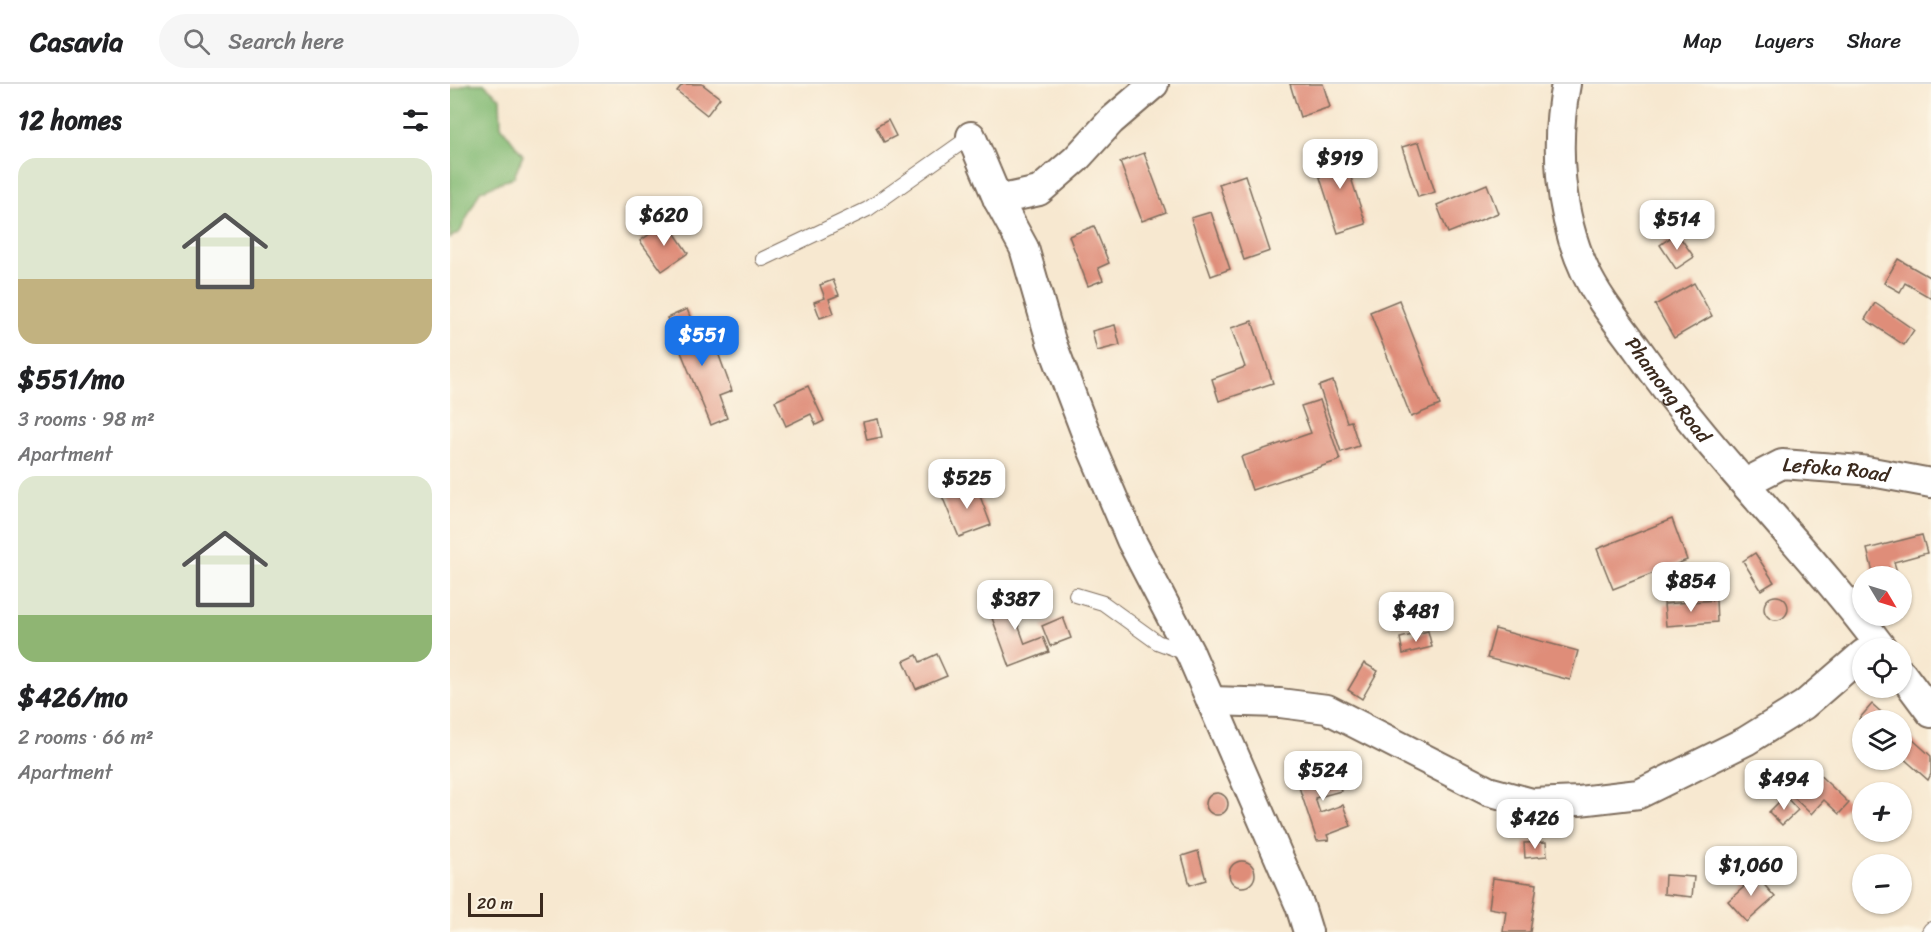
<!DOCTYPE html>
<html lang="en">
<head>
<meta charset="utf-8">
<style>
	:root { --surface:#fff; --page:#f6f6f6; --text:#202124; --muted:#757577; --line:#e0e0e0; --accent:#1a73e8 }
	body { margin:0; font-family:Sriracha,sans-serif; background:var(--page); color:var(--text); height:100vh; display:flex; flex-direction:column; font-size:22px; white-space:nowrap }
	* { box-sizing:border-box; margin:0 }
	p { font-size:20px; color:var(--muted) }
	.icon { flex:none; width:33px; height:33px; fill:none; stroke:currentColor; stroke-width:2; stroke-linecap:round; stroke-linejoin:round }
	.map { position:relative; flex:1; overflow:hidden }
	.panel { display:flex; flex-direction:column; background:var(--surface); width:450px }
	.panel>* { flex:none }
	.needle { width:39px; rotate:128deg }
	.controls { position:absolute; left:1402px; top:482px; display:grid; gap:12px }
	.controls a { display:grid; place-items:center; width:60px; height:60px; border-radius:50%; background:var(--surface); box-shadow:0 2px 4px #0004; font-size:30px }
	.scale { position:absolute; left:18px; bottom:15px; width:75px; box-sizing:border-box; padding-left:6px; border:3px solid #3b2a1e; border-top:0; font-size:16px; line-height:21px; white-space:nowrap; color:#3b2a1e; -webkit-text-stroke:4px #fcf5e5; paint-order:stroke }
	.price { position:absolute; translate:-50% -51px; padding:0 14px; border-radius:12px; background:#fff; color:#222; font-size:20px; line-height:39px; filter:drop-shadow(0 2px 3px #0008) }
	.price::after { content:''; position:absolute; left:50%; top:36px; width:18px; height:14px; margin-left:-9px; background:inherit; clip-path:polygon(0 0,100% 0,50% 100%) }
	.price.current { background:var(--accent); color:#fff }
	ul { padding:0; list-style:none }
	li { display:grid; align-content:center; gap:12px; height:318px; padding:0 18px }
	li span { display:grid; place-items:center; height:186px; border-radius:18px; color:#555 }
	li>.icon { margin-inline-start:auto }
	span .icon { width:108px; height:108px; fill:#fffc; stroke-width:1 }
	li b { font-size:26px }
	h2 { display:flex; justify-content:space-between; align-items:center; height:72px; padding:0 18px; font-size:26px }
	header { display:flex; align-items:center; gap:36px; box-sizing:border-box; height:84px; padding:0 30px; background:var(--surface); border-bottom:2px solid var(--line) }
	header strong { font-size:28px }
	nav { display:flex; gap:33px; margin-inline-start:auto; font-size:21px }
	.search { width:420px; height:54px; background:var(--page); display:flex; align-items:center; gap:15px; box-sizing:border-box; padding:0 21px; border-radius:33px; color:var(--muted); font-size:22px }
	main { display:flex; flex:1; min-height:0 }
	.map>svg:first-child { display:block }
	.forest { fill:#86bc77; stroke:#60734a; stroke-width:1.5 }
	.building { fill:#df8d79 }
	.lines { fill:none; stroke-linecap:round; stroke-linejoin:round }
	.service-casing { stroke:#7d6c5c; stroke-width:16 }
	.minor-casing { stroke:#7d6c5c; stroke-width:32 }
	.service { stroke:#fff; stroke-width:14 }
	.minor { stroke:#fff; stroke-width:28 }
	.labels { text-anchor:middle; dominant-baseline:central; stroke-width:4.5; stroke-linejoin:round; paint-order:stroke }
	.street-label { font-size:20px; fill:#3b2a1e; stroke:#fcf5e5 }
</style>
</head>
<body>
<header>
<strong>Casavia</strong>
<div class="search"><svg class="icon" aria-label="search" viewBox="0 0 24 24"><circle cx="10" cy="10" r="6"/><path d="M15 15l6 6"/></svg>Search here</div>
<nav><a>Map</a><a>Layers</a><a>Share</a></nav>
</header>
<main>
<section class="panel">
<h2>12 homes<svg class="icon" aria-label="filters" viewBox="0 0 24 24"><path d="M4 7h16M4 17h16"/><circle cx="9" cy="7" r="2"/><circle cx="15" cy="17" r="2"/></svg></h2>
<ul>
<li><span style="background:linear-gradient(#dfe7d0 65%,#c2b280 0)"><svg class="icon" aria-label="home" viewBox="0 0 24 24"><path d="M3 11l9-7 9 7M6 9v11h12V9"/></svg></span><div><b>$551/mo</b><p>3 rooms · 98 m²</p><p>Apartment</p></div></li>
<li><span style="background:linear-gradient(#dfe7d0 75%,#8fb573 0)"><svg class="icon" aria-label="home" viewBox="0 0 24 24"><path d="M3 11l9-7 9 7M6 9v11h12V9"/></svg></span><div><b>$426/mo</b><p>2 rooms · 66 m²</p><p>Apartment</p></div></li>
</ul>
</section>
<div class="map">
<svg width="1481" height="848" viewBox="0 0 1481 848">
	<rect width="100%" height="100%" fill="#fcf5e5"/>
	<filter id="ink" filterUnits="userSpaceOnUse"><feTurbulence type="fractalNoise" baseFrequency=".0167" numOctaves="2"/><feDisplacementMap in="SourceGraphic" scale="12" xChannelSelector="R" yChannelSelector="G"/><feConvolveMatrix kernelMatrix="1 2 1 2 8 2 1 2 1" color-interpolation-filters="sRGB"/></filter>
	<filter id="wash" filterUnits="userSpaceOnUse"><feTurbulence type="fractalNoise" baseFrequency=".008" numOctaves="4" result="noise"/><feDisplacementMap in="SourceGraphic" scale="24" xChannelSelector="R" yChannelSelector="G"/><feGaussianBlur stdDeviation="1.35" result="paint"/><feColorMatrix in="noise" values="0 0 0 0 0 0 0 0 0 0 0 0 0 0 0 0 0 1.4 0 .05"/><feComposite in="paint" operator="in"/></filter>
	<g filter="url(#wash)">
		<rect width="100%" height="100%" fill="#f7e8d0"/>
		<polygon class="forest" points="18,0 34,0 50,14 51,42 73,71 64,93 30,107 10,148 0,154 0,6"/>
		<g id="blocks">
			<g class="building">
				<polygon points="233,0 252,0 270,14 257,31 227,7"/>
				<polygon points="840,0 873,0 880,23 850,33"/>
				<polygon points="438,36 446,52 434,58 426,43"/>
				<polygon points="969,58 985,108 968,113 952,63"/>
				<polygon points="891,63 916,140 888,149 863,72"/>
				<polygon points="694,69 716,128 692,137 670,78"/>
				<polygon points="795,91 820,167 794,176 769,100"/>
				<polygon points="1037,100 1048,129 998,149 987,121"/>
				<polygon points="761,128 780,185 761,192 741,134"/>
				<polygon points="217,138 238,169 212,187 190,157"/>
				<polygon points="644,142 659,179 648,184 653,196 638,202 619,152"/>
				<polygon points="1227,149 1244,173 1226,185 1210,161"/>
				<polygon points="1448,175 1481,194 1481,214 1455,199 1450,208 1434,199"/>
				<polygon points="383,196 389,211 379,215 384,229 370,234 364,218 375,214 370,201"/>
				<polygon points="1244,199 1262,232 1224,254 1205,221"/>
				<polygon points="949,216 990,321 961,333 920,228"/>
				<polygon points="1425,219 1464,246 1454,261 1415,235"/>
				<polygon points="237,225 255,270 267,266 282,307 269,312 277,334 261,341 217,234"/>
				<polygon points="802,237 823,299 769,317 762,295 795,283 781,244"/>
				<polygon points="665,241 670,261 647,267 642,247"/>
				<polygon points="883,297 897,338 901,337 909,362 891,368 869,302"/>
				<polygon points="358,302 374,337 366,341 361,330 336,342 325,317"/>
				<polygon points="870,316 890,376 802,406 791,373 861,349 851,322"/>
				<polygon points="428,335 432,353 417,356 413,338"/>
				<polygon points="525,399 541,441 509,453 492,412"/>
				<polygon points="1222,435 1237,476 1163,505 1147,465"/>
				<polygon points="1472,451 1477,469 1444,478 1447,488 1424,492 1417,465"/>
				<polygon points="1305,469 1324,498 1311,506 1293,477"/>
				<polygon points="574,509 580,526 565,532 575,560 593,553 599,568 560,583 538,523"/>
				<circle cx="1326" cy="524" r="12"/>
				<polygon points="1266,516 1267,538 1216,542 1214,520"/>
				<polygon points="613,533 621,554 600,562 592,542"/>
				<polygon points="1045,545 1128,567 1120,596 1037,574"/>
				<polygon points="978,547 982,563 953,570 950,554"/>
				<polygon points="487,570 497,592 466,605 454,577 467,571 470,578"/>
				<polygon points="914,579 928,587 912,615 898,606"/>
				<polygon points="1422,620 1440,636 1413,636 1413,638 1409,635"/>
				<polygon points="1452,646 1481,672 1481,690 1478,696 1452,673"/>
				<polygon points="883,681 891,707 865,714 870,729 893,721 901,742 877,751 879,756 867,757 846,694"/>
				<polygon points="1361,683 1399,719 1389,730 1374,716 1361,730 1338,708"/>
				<circle cx="767" cy="720" r="11"/>
				<polygon points="1335,712 1348,726 1332,741 1319,728"/>
				<polygon points="1096,758 1097,772 1075,774 1074,759"/>
				<polygon points="748,767 756,796 740,801 732,772"/>
				<circle cx="792" cy="790" r="13"/>
				<polygon points="1302,787 1325,813 1297,838 1278,817 1294,803 1290,798"/>
				<polygon points="1215,791 1244,793 1242,813 1214,810"/>
				<polygon points="1043,794 1087,800 1080,848 1053,848 1056,827 1039,824"/>
			</g>
		</g>
	</g>
	<g filter="url(#ink)">
		<use href="#blocks" fill-opacity="0" stroke="#7d6c5c" stroke-width="1.5"/>
		<g class="lines">
			<defs>
				<g id="service">
					<polyline points="313,175 418,125 521,52"/>
					<polyline points="626,511 653,519 707,558 736,569"/>
					<polyline points="1479,848 1481,845"/>
				</g>
				<g id="minor">
					<path id="s1" d="M1116 0C1104 60 1109 131 1135 187 1148 215 1170 241 1188 266 1261 371 1355 461 1432 564"/>
					<polyline points="521,52 548,116 574,164 601,257 640,360 681,456 741,571 850,822 858,848"/>
					<polyline points="548,116 589,107 626,75 661,37 704,0"/>
					<path id="s2" d="M1295 399 1332 380 1411 386 1481 399"/>
					<polyline points="1452,590 1481,629"/>
					<polyline points="761,617 830,619 877,625 1038,707 1082,719 1129,717 1189,710 1296,657 1354,621 1413,570"/>
				</g>
			</defs>
			<use href="#service" class="service-casing"/>
			<use href="#minor" class="minor-casing"/>
			<use href="#service" class="service"/>
			<use href="#minor" class="minor"/>
		</g>
	</g>
	<g class="labels">
		<g class="street-label">
			<text stroke="none"><textPath href="#s1" startOffset="336">Phamong Road</textPath></text>
			<text stroke="none"><textPath href="#s2" startOffset="96">Lefoka Road</textPath></text>
		</g>
	</g>
</svg>
<div class="controls">
<a><svg class="needle" viewBox="-14 -14 28 28"><path d="M0-13l5 13h-10z" fill="#e53935"/><path d="M0 13l5-13h-10z" fill="#757577"/></svg></a>
<a><svg class="icon" aria-label="locate" viewBox="0 0 24 24"><circle cx="12" cy="12" r="6"/><path d="M12 2v4M12 18v4M2 12h4M18 12h4"/></svg></a>
<a><svg class="icon" aria-label="layers" viewBox="0 0 24 24"><path d="M12 4l9 5-9 5-9-5zM3 14l9 5 9-5"/></svg></a>
<a>+</a>
<a>−</a>
</div>
<div class="scale">20 m</div>
<b class="price" style="left:890px;top:106px">$919</b>
<b class="price" style="left:214px;top:163px">$620</b>
<b class="price" style="left:1227px;top:167px">$514</b>
<b class="price current" style="left:252px;top:283px">$551</b>
<b class="price" style="left:517px;top:426px">$525</b>
<b class="price" style="left:1241px;top:529px">$854</b>
<b class="price" style="left:565px;top:547px">$387</b>
<b class="price" style="left:966px;top:559px">$481</b>
<b class="price" style="left:873px;top:718px">$524</b>
<b class="price" style="left:1334px;top:727px">$494</b>
<b class="price" style="left:1085px;top:766px">$426</b>
<b class="price" style="left:1301px;top:813px">$1,060</b>
</div>
</main>
</body>
</html>
